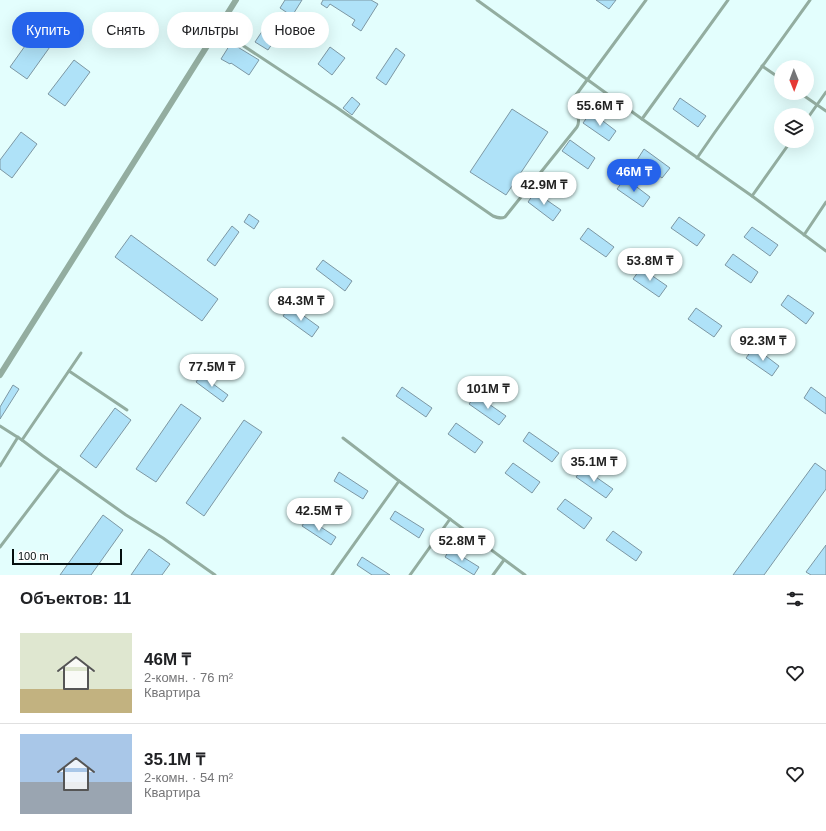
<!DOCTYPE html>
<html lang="ru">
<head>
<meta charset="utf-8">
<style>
	:root { --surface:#fff; --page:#f6f6f6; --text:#202124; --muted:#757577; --line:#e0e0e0; --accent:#2563eb }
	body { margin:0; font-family:Helvetica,sans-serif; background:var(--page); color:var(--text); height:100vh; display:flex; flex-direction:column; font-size:15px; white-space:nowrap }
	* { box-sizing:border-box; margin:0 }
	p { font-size:13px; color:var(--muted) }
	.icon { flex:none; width:22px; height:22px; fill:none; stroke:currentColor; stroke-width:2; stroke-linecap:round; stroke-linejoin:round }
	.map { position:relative; height:575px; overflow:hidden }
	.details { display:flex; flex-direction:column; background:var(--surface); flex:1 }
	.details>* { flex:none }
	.banner { position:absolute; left:12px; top:12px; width:400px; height:36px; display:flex; gap:8px }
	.needle { width:26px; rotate:179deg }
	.tools { position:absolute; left:774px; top:60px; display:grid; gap:8px }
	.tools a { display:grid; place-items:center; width:40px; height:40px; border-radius:50%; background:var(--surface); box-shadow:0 4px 16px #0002; font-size:20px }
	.scale { position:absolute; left:12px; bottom:10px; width:110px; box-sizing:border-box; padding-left:4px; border:2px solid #040e0e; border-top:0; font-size:11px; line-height:14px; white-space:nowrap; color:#040e0e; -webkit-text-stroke:3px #fff; paint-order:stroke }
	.price { position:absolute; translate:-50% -34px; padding:0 9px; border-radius:14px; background:#fff; color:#222; font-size:13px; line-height:26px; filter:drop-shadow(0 1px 2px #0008) }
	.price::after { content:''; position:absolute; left:50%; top:24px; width:12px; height:9px; margin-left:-6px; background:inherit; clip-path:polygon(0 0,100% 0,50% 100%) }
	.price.selected { background:var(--accent); color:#fff }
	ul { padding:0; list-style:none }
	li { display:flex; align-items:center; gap:12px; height:100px; padding:0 20px }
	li+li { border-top:1px solid var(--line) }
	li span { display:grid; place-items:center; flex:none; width:112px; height:80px; border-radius:0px; color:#555 }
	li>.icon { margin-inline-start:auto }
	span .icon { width:48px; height:48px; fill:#fffc; stroke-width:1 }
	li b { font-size:17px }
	h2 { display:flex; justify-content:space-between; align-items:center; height:48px; padding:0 20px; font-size:17px }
	.chip { padding:0 14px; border-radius:18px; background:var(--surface); box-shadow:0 4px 16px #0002; font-size:14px; line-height:36px }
	.chip.selected { background:var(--accent); color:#fff }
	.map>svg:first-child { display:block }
	.building { fill:#afe2f8; stroke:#7d97a3 }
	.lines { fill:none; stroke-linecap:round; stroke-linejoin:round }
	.service { stroke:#93ada0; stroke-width:3 }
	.minor { stroke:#93ada0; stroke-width:6 }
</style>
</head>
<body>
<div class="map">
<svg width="826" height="575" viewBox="0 0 826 575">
	<rect width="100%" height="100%" fill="#e3fefd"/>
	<g class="building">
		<polygon points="285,0 302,0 292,16 280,8"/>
		<polygon points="323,0 371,0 378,4 361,31 352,25 355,20 330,4 327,8 321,4"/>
		<polygon points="596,0 616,0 609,9"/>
		<polygon points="269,21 282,29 268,50 255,42"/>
		<polygon points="35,32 52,44 27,79 10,67"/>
		<polygon points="231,43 259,60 249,75 231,63 230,64 221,59"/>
		<polygon points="330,47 345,58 332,75 318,64"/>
		<polygon points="396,48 405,55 386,85 376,78"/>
		<polygon points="74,60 90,72 65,106 48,94"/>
		<polygon points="352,97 360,104 352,115 343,108"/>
		<polygon points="680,98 706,116 698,127 673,109"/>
		<polygon points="512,109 548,132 506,195 470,172"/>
		<polygon points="591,112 616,131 609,141 583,123"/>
		<polygon points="21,132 37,144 12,178 0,169 0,160"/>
		<polygon points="570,140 595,158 588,169 562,151"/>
		<polygon points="644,149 670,168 662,178 637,160"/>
		<polygon points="625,178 650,197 643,207 617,189"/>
		<polygon points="535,192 561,210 553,221 528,202"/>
		<polygon points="249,214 259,221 254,229 244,222"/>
		<polygon points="679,217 705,235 697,246 671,228"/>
		<polygon points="232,226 239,232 215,266 207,260"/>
		<polygon points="752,227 778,245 770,256 744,237"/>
		<polygon points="588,228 614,247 606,257 580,239"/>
		<polygon points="131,235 218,299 202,321 115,257"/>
		<polygon points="733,254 758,272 751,283 725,265"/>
		<polygon points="323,260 352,281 345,291 316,269"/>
		<polygon points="641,268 667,286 659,297 633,279"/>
		<polygon points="788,295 814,313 806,324 781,305"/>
		<polygon points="290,306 319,327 312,337 283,316"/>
		<polygon points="696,308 722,326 714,337 688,319"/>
		<polygon points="754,347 779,366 772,376 746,358"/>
		<polygon points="201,375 228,395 223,402 196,382"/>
		<polygon points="13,385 19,389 0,419 0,407"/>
		<polygon points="402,387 432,408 426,417 396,396"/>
		<polygon points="811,387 826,398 826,414 804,398"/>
		<polygon points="476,395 506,416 499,425 469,404"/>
		<polygon points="181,404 201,418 156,482 136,469"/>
		<polygon points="115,408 131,420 96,468 80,456"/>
		<polygon points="244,420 262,432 204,516 186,503"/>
		<polygon points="456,423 483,442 475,453 448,434"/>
		<polygon points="529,432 559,453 552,462 523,441"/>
		<polygon points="513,463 540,482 532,493 505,473"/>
		<polygon points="815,463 826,471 826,489 764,575 733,575"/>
		<polygon points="583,468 613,489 606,498 576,477"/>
		<polygon points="339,472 368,491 363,499 334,481"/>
		<polygon points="565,499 592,518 584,529 557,509"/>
		<polygon points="395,511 424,529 419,538 390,519"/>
		<polygon points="103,515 123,530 91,575 60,575"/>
		<polygon points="307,518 336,537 331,545 302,526"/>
		<polygon points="613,531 642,552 636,561 606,540"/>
		<polygon points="826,545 826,575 811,575 806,572"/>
		<polygon points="149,549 170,564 162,575 131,575"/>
		<polygon points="450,549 479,567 474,575 445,557"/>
		<polygon points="362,557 390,575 372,575 357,565"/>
	</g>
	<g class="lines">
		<g class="service">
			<polyline points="477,0 642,119 752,196 826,251"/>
			<path d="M218 29 336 107 493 216C498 218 501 219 505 217L577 127C582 118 573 111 574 102 574 101 575 96 576 95L646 0"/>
			<polyline points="762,66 781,79"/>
			<polyline points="800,93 826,111"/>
			<polyline points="642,119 728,0"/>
			<polyline points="807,119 826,92"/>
			<polyline points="697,158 715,132 810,0"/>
			<polyline points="752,196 791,141"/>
			<polyline points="804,235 826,202"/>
			<polyline points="69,371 127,410"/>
			<polyline points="0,426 22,440 43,456 95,493 126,515 163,538 215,575"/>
			<polyline points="343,438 399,481 525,575"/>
			<polyline points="22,440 81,353"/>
			<polyline points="0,466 18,437"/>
			<polyline points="0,547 60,468"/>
			<polyline points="332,575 399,481"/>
			<polyline points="410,575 450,519"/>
			<polyline points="493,575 504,560"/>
		</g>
		<polyline class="minor" points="0,375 236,0"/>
	</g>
</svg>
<div class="tools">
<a><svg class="needle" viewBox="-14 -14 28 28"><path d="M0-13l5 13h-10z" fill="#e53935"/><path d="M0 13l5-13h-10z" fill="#757577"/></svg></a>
<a><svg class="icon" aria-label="layers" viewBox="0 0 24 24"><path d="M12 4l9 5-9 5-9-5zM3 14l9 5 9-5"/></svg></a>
</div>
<div class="scale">100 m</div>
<b class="price" style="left:600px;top:127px">55.6M ₸</b>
<b class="price selected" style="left:634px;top:193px">46M ₸</b>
<b class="price" style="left:544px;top:206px">42.9M ₸</b>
<b class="price" style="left:650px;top:282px">53.8M ₸</b>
<b class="price" style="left:301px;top:322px">84.3M ₸</b>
<b class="price" style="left:763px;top:362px">92.3M ₸</b>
<b class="price" style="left:212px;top:388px">77.5M ₸</b>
<b class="price" style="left:488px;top:410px">101M ₸</b>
<b class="price" style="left:594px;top:483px">35.1M ₸</b>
<b class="price" style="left:319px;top:532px">42.5M ₸</b>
<b class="price" style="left:462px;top:562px">52.8M ₸</b>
<div class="banner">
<a class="chip selected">Купить</a>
<a class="chip">Снять</a>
<a class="chip">Фильтры</a>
<a class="chip">Новое</a>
</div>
</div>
<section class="details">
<h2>Объектов: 11<svg class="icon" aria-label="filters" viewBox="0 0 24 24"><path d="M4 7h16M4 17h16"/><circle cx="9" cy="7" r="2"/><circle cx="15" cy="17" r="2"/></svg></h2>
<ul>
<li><span style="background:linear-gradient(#dfe7d0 70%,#c2b280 0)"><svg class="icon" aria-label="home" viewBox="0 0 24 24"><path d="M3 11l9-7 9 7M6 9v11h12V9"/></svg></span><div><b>46M ₸</b><p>2-комн. · 76 m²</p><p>Квартира</p></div><svg class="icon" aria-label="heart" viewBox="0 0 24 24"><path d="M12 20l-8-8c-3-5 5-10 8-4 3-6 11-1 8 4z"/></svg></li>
<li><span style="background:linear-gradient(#a9c7e8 60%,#9aa5b1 0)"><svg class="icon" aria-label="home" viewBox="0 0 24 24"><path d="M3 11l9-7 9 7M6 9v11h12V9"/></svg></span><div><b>35.1M ₸</b><p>2-комн. · 54 m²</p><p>Квартира</p></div><svg class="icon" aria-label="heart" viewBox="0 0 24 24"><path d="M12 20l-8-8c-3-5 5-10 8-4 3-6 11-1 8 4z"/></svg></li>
</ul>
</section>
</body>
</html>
